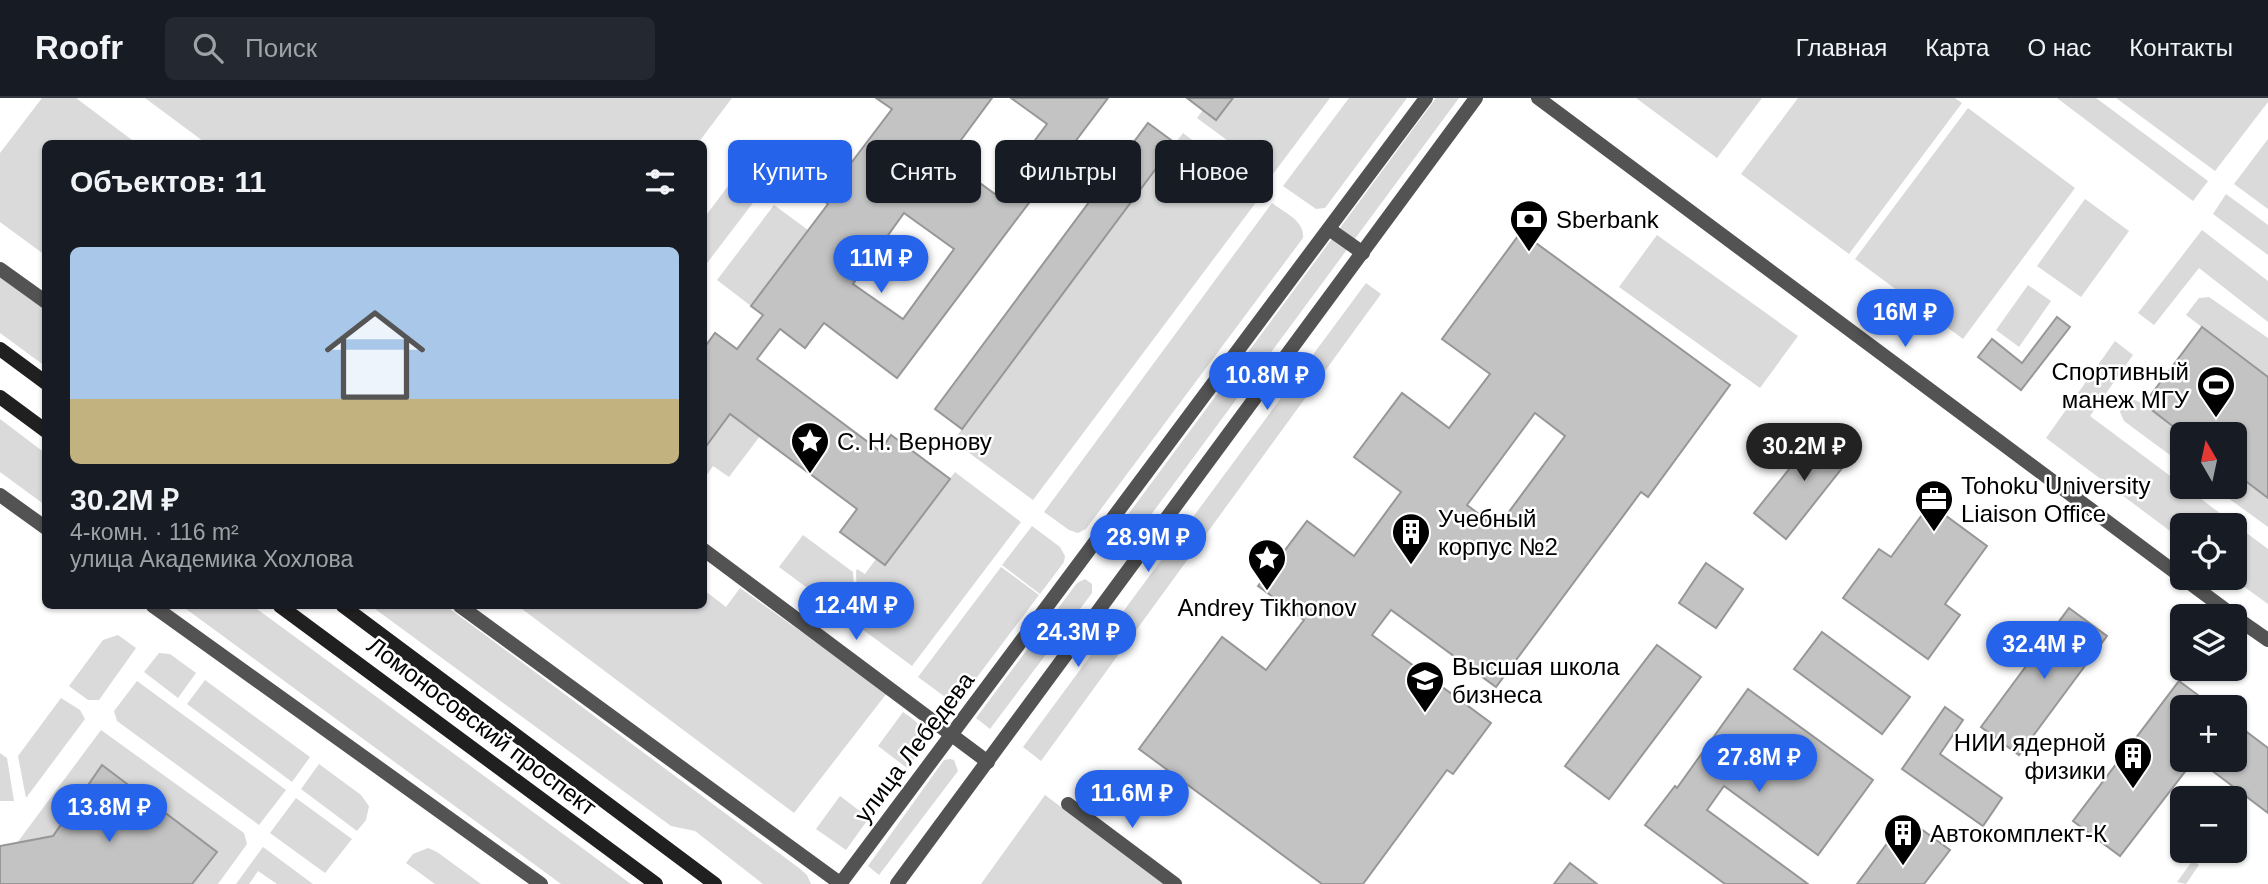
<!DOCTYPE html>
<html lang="ru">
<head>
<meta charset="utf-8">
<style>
	:root { --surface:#171b24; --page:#242831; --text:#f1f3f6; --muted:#9ea1a6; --line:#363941; --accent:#2563eb }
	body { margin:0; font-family:Arial,sans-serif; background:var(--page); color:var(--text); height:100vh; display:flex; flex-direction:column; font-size:26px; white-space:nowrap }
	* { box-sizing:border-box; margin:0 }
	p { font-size:23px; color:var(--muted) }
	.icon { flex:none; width:38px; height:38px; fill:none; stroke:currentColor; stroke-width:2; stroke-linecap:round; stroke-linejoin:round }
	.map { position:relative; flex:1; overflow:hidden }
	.panel { position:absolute; left:42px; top:42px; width:665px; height:469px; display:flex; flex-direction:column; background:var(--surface); border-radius:10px; box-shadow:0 2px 5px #0004 }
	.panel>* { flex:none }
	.hud { position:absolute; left:728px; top:42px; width:665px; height:63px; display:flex; gap:14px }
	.needle { width:46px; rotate:351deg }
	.buttons { position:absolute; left:2170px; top:324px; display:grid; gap:14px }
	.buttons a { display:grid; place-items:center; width:77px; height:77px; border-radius:10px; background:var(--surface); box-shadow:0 2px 5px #0004; font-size:35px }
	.price { position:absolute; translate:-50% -60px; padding:0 16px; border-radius:24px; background:var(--accent); color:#fff; font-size:23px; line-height:46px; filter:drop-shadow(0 2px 4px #0008) }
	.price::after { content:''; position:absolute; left:50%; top:42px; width:21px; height:16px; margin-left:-10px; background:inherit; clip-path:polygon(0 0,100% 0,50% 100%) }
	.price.active { background:#222; color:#fff }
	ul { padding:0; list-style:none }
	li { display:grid; align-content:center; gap:14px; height:371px; padding:0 28px }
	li+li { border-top:2px solid var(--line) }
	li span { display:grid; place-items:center; height:217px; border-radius:10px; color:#555 }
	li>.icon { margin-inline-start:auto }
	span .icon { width:126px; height:126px; fill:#fffc; stroke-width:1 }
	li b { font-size:30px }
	h2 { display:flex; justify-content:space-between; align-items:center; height:84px; padding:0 28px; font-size:30px }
	.tag { padding:0 24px; border-radius:10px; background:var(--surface); box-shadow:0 2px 5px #0004; font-size:24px; line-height:63px }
	.tag.active { background:var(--accent); color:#fff }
	header { display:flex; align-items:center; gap:42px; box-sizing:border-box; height:98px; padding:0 35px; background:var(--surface); border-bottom:2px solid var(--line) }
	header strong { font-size:33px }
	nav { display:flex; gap:38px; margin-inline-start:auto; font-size:24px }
	.search { width:490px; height:63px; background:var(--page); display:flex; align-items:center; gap:18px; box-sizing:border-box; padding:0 24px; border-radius:10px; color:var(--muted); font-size:26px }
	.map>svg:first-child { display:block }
	.green { fill:#dadada }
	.building { fill:#c3c3c3; stroke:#979797; stroke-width:2; fill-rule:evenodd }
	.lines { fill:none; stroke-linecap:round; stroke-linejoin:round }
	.minor { stroke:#535353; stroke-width:14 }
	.tertiary { stroke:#535353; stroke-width:14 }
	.secondary { stroke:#202020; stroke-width:14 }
	.labels { text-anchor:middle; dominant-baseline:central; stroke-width:5; stroke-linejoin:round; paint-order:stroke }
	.poi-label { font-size:24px; fill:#000; stroke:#fff; text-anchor:start }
	.street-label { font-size:24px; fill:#000; stroke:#fff }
</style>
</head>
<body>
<header>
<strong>Roofr</strong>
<div class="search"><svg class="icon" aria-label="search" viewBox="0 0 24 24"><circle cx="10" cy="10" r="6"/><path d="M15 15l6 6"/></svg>Поиск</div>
<nav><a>Главная</a><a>Карта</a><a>О нас</a><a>Контакты</a></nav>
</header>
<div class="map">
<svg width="2268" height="786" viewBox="0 0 2268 786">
	<rect width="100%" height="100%" fill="#fff"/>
	<g class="green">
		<polygon points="42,0 76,0 136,45 46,46 45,157 0,124 0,55"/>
		<polygon points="145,0 732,0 698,45 207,46"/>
		<polygon points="1233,0 1330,0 1273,76 1197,20 1203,12"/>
		<polygon points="1349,0 1407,0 1325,110 1316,111 1283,88"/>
		<polygon points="1436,0 1459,0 1139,433 1124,422"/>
		<polygon points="1636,0 1762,0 1717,60"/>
		<polygon points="1798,0 1955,0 1962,5 1849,156 1741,76"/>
		<polygon points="2057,0 2096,0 2208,83 2193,103"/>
		<polygon points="2116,0 2268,0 2268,4 2215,73"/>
		<polygon points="1968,10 2075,90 1963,241 1855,161"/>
		<polygon points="1183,35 1263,95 1033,402 953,343"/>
		<polygon points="2268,41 2268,111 2234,86"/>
		<polygon points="763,62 776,72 765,86 752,76"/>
		<polygon points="738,75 762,93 704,169 704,120"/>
		<polygon points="2226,96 2268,127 2268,157 2213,116"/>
		<polygon points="2085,101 2129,133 2081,199 2037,168"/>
		<path d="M1272 105C1285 115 1305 123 1303 140L1086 431 1078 435 1069 432 1044 414Z"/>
		<polygon points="774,107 808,132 751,208 717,182"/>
		<polygon points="2202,132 2268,183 2268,224 2199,170 2154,227 2138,215"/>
		<polygon points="1657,137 1798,238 1760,290 1619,189"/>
		<polygon points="0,179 45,212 45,268 0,235"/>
		<polygon points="1366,185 1381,196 1041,663 1023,649"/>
		<polygon points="2028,187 2051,203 2019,249 1996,232"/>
		<polygon points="2209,199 2268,240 2268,279 2186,217 2199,200"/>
		<polygon points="2115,243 2133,257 2090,318 2268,451 2268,506 2232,480 2235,480 2235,427 2182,427 2182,442 2046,340"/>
		<polygon points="2128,299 2144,306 2183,336 2182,366 2124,323 2120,314 2122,307"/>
		<polygon points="730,316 760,338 729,379 713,368 704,381 704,344 708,346"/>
		<polygon points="0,321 45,355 45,407 0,374"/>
		<polygon points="955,374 1021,424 912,568 858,528 856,473 857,471 865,476 876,461 885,467"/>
		<polygon points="2235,375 2268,400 2268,429 2213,389 2235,388"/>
		<polygon points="1032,428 1060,449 1065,458 1064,464 1040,496 1002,467"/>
		<polygon points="803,437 853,474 856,526 779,469"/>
		<polygon points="1001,469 1039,497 956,607 918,579"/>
		<polygon points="1085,481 1092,486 1092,495 990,631 976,620 1077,485"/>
		<polygon points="740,490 887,595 794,715 518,508 704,508 704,492 726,509"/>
		<polygon points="182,508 253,508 631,786 561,786"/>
		<polygon points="371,508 446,508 799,770 807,777 811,786 763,786 695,733 671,728"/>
		<polygon points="118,537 136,550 99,602 88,602 69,588 103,542"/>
		<polygon points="159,555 170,556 196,575 178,600 144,574"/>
		<polygon points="205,582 310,659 292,684 187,606"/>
		<polygon points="137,583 286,692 259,727 117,623 114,613"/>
		<polygon points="61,600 80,612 85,621 26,700 18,658"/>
		<path d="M903 614C916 623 924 628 926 644L907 670 878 648Z"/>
		<polygon points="101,632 244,735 247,746 218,786 192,786 216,754 53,738 17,745"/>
		<polygon points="0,655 7,660 14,703 0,703"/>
		<polygon points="950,661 954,662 958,673 879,777 868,768 944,662"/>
		<polygon points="319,666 361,697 369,708 366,722 357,733 301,691"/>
		<polygon points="1045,697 1164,786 981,786"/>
		<polygon points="840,698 869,720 846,752 816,731"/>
		<polygon points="296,700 352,741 325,775 270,735"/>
		<polygon points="263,749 313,786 277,786 258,773 249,786 236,786"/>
		<polygon points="428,750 437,754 481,786 435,786 406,765 413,756"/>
		<polygon points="2193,762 2199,767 2186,786 2177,784"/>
	</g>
	<g class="building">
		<path d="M876 0H992L947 61 995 96 1047 26 1011 0H1108L897 280 824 225 805 250 780 231 757 261 880 353 891 337 950 381 885 467 840 434 857 411 730 316 704 351V250L715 235 737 251 763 217 751 208 828 106 817 98 836 73 842 77 892 11ZM904 115 954 151 903 221 853 186Z"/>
		<polygon points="1187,0 1233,0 1216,22"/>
		<polygon points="1148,25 1175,45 962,331 935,311"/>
		<path d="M1521 134 1730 287 1648 399 1641 394 1496 589 1391 512 1372 537 1491 625 1453 676 1447 672 1363 786H1322L1139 651 1222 539 1266 572 1304 522 1258 488 1307 423 1354 458 1401 394 1354 359 1402 295 1449 330 1490 276 1442 241ZM1535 315 1565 338 1497 430 1467 407Z"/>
		<polygon points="2057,219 2070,229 2021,292 1978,259 1992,241 2022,265"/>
		<polygon points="2202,229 2268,279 2268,400 2235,375 2235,336 2183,336 2144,306"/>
		<polygon points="1822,330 1854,355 1786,441 1754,415"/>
		<polygon points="1930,406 1987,448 1945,506 1960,517 1928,561 1843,500 1879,451 1891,459"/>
		<polygon points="1706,465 1743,491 1716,530 1679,505"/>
		<polygon points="2069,510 2107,538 2019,657 1981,629"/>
		<polygon points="1822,534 1910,599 1882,636 1794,571"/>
		<polygon points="1657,547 1701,579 1609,701 1565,668"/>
		<polygon points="2179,583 2214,609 2182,609 2182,662 2194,662 2120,758 2073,723"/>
		<polygon points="1748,591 1873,682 1818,757 1724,688 1707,712 1808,786 1725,786 1645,727 1675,688 1677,690"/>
		<polygon points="1945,609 1963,622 1940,656 2002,700 1983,728 1902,671"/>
		<polygon points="2235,625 2268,650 2268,715 2198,662 2235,662"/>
		<polygon points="102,667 217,754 192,786 0,786 0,748 53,738"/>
		<polygon points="1906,720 1950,752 1924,786 1857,786"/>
		<polygon points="1570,765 1597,786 1554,786"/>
	</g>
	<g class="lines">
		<g class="minor">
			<polyline points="1538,0 2234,518"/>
			<polyline points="1329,131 1363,155"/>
			<polyline points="704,452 988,664"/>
			<polyline points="2235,519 2268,542"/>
			<polyline points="1068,706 1175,786"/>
			<polyline points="840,786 1426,0"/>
			<polyline points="897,786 1476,0"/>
		</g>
		<g class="tertiary">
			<polyline points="0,171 46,204"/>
			<polyline points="0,397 46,430"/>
			<polyline points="153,508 541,786"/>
			<polyline points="460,508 841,786"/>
		</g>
		<g class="secondary">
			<polyline points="0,251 46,285"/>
			<polyline points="0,299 46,333"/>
			<polyline points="280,508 656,786"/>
			<polyline points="343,508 715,786"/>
		</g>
	</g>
	<defs>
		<symbol id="bank-pin" viewBox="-11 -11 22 30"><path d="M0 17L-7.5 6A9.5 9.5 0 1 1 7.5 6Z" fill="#000" stroke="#fff"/><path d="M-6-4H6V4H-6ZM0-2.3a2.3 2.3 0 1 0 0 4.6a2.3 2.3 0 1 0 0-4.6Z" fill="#fff"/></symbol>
		<symbol id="stadium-pin" viewBox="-11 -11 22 30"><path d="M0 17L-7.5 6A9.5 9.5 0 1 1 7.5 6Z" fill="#000" stroke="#fff"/><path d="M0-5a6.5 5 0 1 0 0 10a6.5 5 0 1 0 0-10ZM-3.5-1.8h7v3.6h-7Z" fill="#fff"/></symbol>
		<symbol id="sight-pin" viewBox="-11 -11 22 30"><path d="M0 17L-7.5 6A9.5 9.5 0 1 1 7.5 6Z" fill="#000" stroke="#fff"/><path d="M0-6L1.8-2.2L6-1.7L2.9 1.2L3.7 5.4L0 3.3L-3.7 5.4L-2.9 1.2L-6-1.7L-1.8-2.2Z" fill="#fff"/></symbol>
		<symbol id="office-pin" viewBox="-11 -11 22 30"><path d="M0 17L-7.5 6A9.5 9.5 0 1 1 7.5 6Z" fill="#000" stroke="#fff"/><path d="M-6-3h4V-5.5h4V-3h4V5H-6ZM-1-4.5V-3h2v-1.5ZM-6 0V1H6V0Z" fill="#fff"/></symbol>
		<symbol id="building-pin" viewBox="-11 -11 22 30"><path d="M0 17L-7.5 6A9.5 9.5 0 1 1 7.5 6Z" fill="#000" stroke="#fff"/><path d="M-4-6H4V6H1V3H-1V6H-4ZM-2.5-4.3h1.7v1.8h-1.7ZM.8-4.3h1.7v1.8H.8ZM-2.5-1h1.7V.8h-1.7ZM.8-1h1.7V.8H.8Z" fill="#fff"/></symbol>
		<symbol id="university-pin" viewBox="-11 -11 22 30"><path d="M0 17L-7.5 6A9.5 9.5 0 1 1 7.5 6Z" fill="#000" stroke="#fff"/><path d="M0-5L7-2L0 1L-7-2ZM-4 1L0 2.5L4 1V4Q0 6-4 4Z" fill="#fff"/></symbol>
	</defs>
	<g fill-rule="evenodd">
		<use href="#bank-pin" x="1507" y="99" width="44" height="60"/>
		<use href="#stadium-pin" x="2194" y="265" width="44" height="60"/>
		<use href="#sight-pin" x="788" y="321" width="44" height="60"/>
		<use href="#office-pin" x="1912" y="379" width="44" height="60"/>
		<use href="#building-pin" x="1389" y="412" width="44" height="60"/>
		<use href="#sight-pin" x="1245" y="438" width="44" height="60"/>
		<use href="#university-pin" x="1403" y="560" width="44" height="60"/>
		<use href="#building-pin" x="2111" y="636" width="44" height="60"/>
		<use href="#building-pin" x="1881" y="713" width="44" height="60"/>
	</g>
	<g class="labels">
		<g class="poi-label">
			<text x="1556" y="121">Sberbank</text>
			<text x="2189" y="273" text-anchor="end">Спортивный<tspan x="2189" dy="28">манеж МГУ</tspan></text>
			<text x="837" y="343">С. Н. Вернову</text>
			<text x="1961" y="387">Tohoku University<tspan x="1961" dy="28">Liaison Office</tspan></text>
			<text x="1438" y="420">Учебный<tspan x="1438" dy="28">корпус №2</tspan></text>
			<text x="1267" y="509" text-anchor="middle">Andrey Tikhonov</text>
			<text x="1452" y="568">Высшая школа<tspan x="1452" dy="28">бизнеса</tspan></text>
			<text x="2106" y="644" text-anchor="end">НИИ ядерной<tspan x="2106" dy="28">физики</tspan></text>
			<text x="1930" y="735">Автокомплект-К</text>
		</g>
		<g class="street-label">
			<text transform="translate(482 628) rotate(37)">Ломоносовский проспект</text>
			<text transform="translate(914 649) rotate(-53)">улица Лебедева</text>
		</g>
	</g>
</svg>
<div class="buttons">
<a><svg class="needle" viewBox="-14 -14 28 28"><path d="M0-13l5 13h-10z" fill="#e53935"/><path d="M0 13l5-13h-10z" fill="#9ea1a6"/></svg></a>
<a><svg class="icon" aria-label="locate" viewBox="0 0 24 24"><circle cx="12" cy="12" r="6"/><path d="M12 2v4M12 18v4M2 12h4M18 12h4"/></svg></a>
<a><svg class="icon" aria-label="layers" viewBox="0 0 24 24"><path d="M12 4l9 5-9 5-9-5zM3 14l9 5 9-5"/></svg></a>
<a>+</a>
<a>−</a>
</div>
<b class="price" style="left:881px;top:197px">11M ₽</b>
<b class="price" style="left:1905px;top:251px">16M ₽</b>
<b class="price" style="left:1267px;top:314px">10.8M ₽</b>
<b class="price active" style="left:1804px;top:385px">30.2M ₽</b>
<b class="price" style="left:1148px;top:476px">28.9M ₽</b>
<b class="price" style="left:856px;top:544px">12.4M ₽</b>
<b class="price" style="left:1078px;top:571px">24.3M ₽</b>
<b class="price" style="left:2044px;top:583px">32.4M ₽</b>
<b class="price" style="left:1759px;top:696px">27.8M ₽</b>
<b class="price" style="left:1132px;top:732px">11.6M ₽</b>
<b class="price" style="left:109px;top:746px">13.8M ₽</b>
<div class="hud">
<a class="tag active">Купить</a>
<a class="tag">Снять</a>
<a class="tag">Фильтры</a>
<a class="tag">Новое</a>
</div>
<section class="panel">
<h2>Объектов: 11<svg class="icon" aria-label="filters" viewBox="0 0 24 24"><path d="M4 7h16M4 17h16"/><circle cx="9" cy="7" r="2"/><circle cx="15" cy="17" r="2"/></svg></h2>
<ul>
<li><span style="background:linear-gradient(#a9c7e8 70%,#c2b280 0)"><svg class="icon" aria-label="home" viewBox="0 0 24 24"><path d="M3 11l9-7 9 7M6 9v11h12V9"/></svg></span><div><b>30.2M ₽</b><p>4-комн. · 116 m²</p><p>улица Академика Хохлова</p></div></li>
</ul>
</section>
</div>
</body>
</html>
